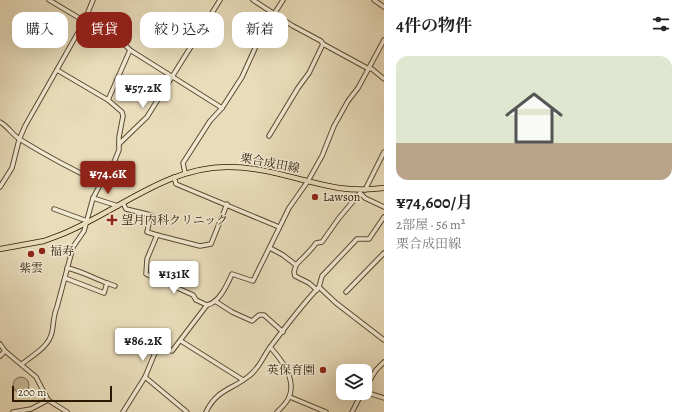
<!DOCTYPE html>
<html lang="ja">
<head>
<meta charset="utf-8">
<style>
	:root { --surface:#fff; --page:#f2f2f2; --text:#222; --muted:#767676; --accent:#8f2418 }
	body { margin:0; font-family:Alegreya,"Noto Serif JP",serif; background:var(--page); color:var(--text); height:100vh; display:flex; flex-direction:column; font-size:15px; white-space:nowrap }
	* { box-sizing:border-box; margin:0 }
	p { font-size:13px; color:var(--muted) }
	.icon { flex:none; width:22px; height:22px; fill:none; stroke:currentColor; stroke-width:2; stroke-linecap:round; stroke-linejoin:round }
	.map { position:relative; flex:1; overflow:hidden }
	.sheet { display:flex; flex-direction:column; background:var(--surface); width:300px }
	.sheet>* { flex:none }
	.top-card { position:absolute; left:12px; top:12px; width:312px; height:36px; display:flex; gap:8px }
	.controls { position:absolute; left:336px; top:364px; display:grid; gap:8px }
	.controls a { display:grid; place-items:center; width:36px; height:36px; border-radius:8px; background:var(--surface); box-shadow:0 4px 16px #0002; font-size:20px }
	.scale { position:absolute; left:12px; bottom:10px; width:100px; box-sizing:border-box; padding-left:4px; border:2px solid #2b1902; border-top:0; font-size:11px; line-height:14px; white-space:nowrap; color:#2b1902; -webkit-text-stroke:3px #f1e8d2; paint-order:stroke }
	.price { position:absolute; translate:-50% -34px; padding:0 9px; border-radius:4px; background:#fff; color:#222; font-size:13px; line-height:26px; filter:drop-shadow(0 1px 2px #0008) }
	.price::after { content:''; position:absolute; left:50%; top:24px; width:12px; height:9px; margin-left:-6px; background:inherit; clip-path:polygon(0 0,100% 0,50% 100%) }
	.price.current { background:var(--accent); color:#fff }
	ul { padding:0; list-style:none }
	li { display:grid; align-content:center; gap:8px; height:212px; padding:0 12px }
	li span { display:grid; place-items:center; height:124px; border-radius:12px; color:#555 }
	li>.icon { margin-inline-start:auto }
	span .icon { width:72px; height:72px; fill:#fffc; stroke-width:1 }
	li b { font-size:17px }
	h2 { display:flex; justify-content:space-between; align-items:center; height:48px; padding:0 12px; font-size:17px }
	.chip { padding:0 14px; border-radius:12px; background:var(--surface); box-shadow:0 4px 16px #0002; font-size:14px; line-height:36px }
	.chip.current { background:var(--accent); color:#fff }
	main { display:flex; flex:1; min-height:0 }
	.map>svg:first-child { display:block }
	.green { fill:#c9bb9b; stroke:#7a6a4e }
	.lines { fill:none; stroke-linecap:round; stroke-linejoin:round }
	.minor-casing { stroke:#5a4a30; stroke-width:5.5 }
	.major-casing { stroke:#2b1902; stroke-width:6 }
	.minor { stroke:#f1e8d2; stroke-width:3.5 }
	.major { stroke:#e9dcba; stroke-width:4.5 }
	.poi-dot { fill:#8f2418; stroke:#f1e8d2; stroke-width:1.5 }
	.labels { text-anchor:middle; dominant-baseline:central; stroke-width:3; stroke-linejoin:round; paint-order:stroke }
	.street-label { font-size:12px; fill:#2b1902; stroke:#f1e8d2 }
	.poi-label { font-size:12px; fill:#2b1902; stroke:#f1e8d2; text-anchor:start }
</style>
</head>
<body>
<main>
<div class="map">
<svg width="384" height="412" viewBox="0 0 384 412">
	<rect width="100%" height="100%" fill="#e9dcba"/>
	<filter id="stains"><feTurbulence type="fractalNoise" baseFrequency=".005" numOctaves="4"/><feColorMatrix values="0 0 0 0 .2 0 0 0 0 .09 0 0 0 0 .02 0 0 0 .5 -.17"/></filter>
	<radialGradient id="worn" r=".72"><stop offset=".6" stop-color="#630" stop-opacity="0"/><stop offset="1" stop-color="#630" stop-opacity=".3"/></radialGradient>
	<circle class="green" cx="21" cy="385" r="8"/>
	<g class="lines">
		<defs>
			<g id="minor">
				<polyline points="49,0 126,46 130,50 222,108"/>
				<polyline points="253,0 293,26 321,41 323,44 367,68 372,69 384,79"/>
				<polyline points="374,0 384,7"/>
				<polyline points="57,70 108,100"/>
				<path d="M0 122C8 126 13 136 21 140 47 156 73 170 101 183"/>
				<polyline points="269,136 298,88 309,73 323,44"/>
				<polyline points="119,144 147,117 220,0"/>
				<polyline points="185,173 183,163 210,121 222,108 242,77 262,33 283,0"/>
				<polyline points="174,177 176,184 279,227"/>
				<polyline points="0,187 12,168 19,140 25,126 84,22 93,0"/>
				<polyline points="365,190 384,152"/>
				<polyline points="123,203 126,209 151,215 147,232 157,235"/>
				<polyline points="118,206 93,198 101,183 110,172 119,150 119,137 123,116 122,112 108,100 130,50"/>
				<polyline points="54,209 87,221"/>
				<polyline points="270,248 283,255 296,265 294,272 295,276 309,283 317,290"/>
				<path d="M296 265C303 257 310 252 316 243L322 242 339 218 360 193 365 198 384 207"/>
				<path d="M65 278 104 293 107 283C93 278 82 271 67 268"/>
				<polyline points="107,283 115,286"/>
				<polyline points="319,287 336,303 384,340"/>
				<polyline points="346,292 384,253"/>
				<polyline points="215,301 232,312 252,321 259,315 264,315 283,332"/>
				<polyline points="207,305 196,300 193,295 146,274 147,259 157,235 200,246 211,244 227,204"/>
				<polyline points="181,341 243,380"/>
				<polyline points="0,344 5,351 36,377 48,400 67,412"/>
				<path d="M270 347C281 359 297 379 289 397 287 403 281 408 277 412"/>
				<polyline points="0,356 5,351"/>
				<path d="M22 364C33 355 49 347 52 332 54 323 53 316 57 307L73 247 84 231 93 198"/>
				<polyline points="145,377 187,412"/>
				<polyline points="365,388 376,370 384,362"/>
				<polyline points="365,392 384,398"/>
				<polyline points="290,397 326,412"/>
				<polyline points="13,412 31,409 48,400"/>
				<path d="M123 412 145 377 157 348 161 347 172 351 207 305C219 303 227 285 232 274L253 281 289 208 308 181 322 156 334 126 348 101 358 88 384 40"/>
				<path d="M206 412C217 389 232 390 249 376 260 368 263 356 271 346 286 326 302 305 319 287L322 276 357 239H369L384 217"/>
				<polyline points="352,412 362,393"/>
			</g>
			<path id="major" d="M0 249 44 241 60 235C116 213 166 166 229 167 267 167 302 182 339 188 354 190 369 190 384 188"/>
		</defs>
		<use href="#minor" class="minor-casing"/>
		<use href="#major" class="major-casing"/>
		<use href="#minor" class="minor"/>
		<use href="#major" class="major"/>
	</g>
	<g class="poi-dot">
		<circle cx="315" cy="197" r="4"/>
		<path d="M110 214h4v4h4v4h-4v4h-4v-4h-4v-4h4z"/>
		<circle cx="42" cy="251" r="4"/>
		<circle cx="31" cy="254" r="4"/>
		<circle cx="323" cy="370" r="4"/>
	</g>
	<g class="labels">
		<g class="street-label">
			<text transform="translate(270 163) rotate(11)">栗合成田線</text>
		</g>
		<g class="poi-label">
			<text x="323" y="197">Lawson</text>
			<text x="121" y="220">望月内科クリニック</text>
			<text x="50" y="251">福寿</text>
			<text x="31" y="268" text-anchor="middle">紫雲</text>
			<text x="315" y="370" text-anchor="end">英保育園</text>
		</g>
	</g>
	<rect width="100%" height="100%" filter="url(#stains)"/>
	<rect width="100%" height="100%" fill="url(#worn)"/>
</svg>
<div class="controls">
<a><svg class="icon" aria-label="layers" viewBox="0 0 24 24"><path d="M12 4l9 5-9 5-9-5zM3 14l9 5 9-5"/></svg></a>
</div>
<div class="scale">200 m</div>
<b class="price" style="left:143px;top:109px">¥57.2K</b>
<b class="price current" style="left:108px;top:195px">¥74.6K</b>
<b class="price" style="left:174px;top:295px">¥131K</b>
<b class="price" style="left:143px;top:362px">¥86.2K</b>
<div class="top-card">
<a class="chip">購入</a>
<a class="chip current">賃貸</a>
<a class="chip">絞り込み</a>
<a class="chip">新着</a>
</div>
</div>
<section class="sheet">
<h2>4件の物件<svg class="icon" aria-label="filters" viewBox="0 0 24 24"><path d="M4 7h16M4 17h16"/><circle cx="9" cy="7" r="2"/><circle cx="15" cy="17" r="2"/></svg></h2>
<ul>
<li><span style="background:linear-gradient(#dfe7d0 70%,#b9a48a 0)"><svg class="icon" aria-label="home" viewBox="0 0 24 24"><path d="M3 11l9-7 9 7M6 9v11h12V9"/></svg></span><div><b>¥74,600/月</b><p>2部屋 · 56 m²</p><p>栗合成田線</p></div></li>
</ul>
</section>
</main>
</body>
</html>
